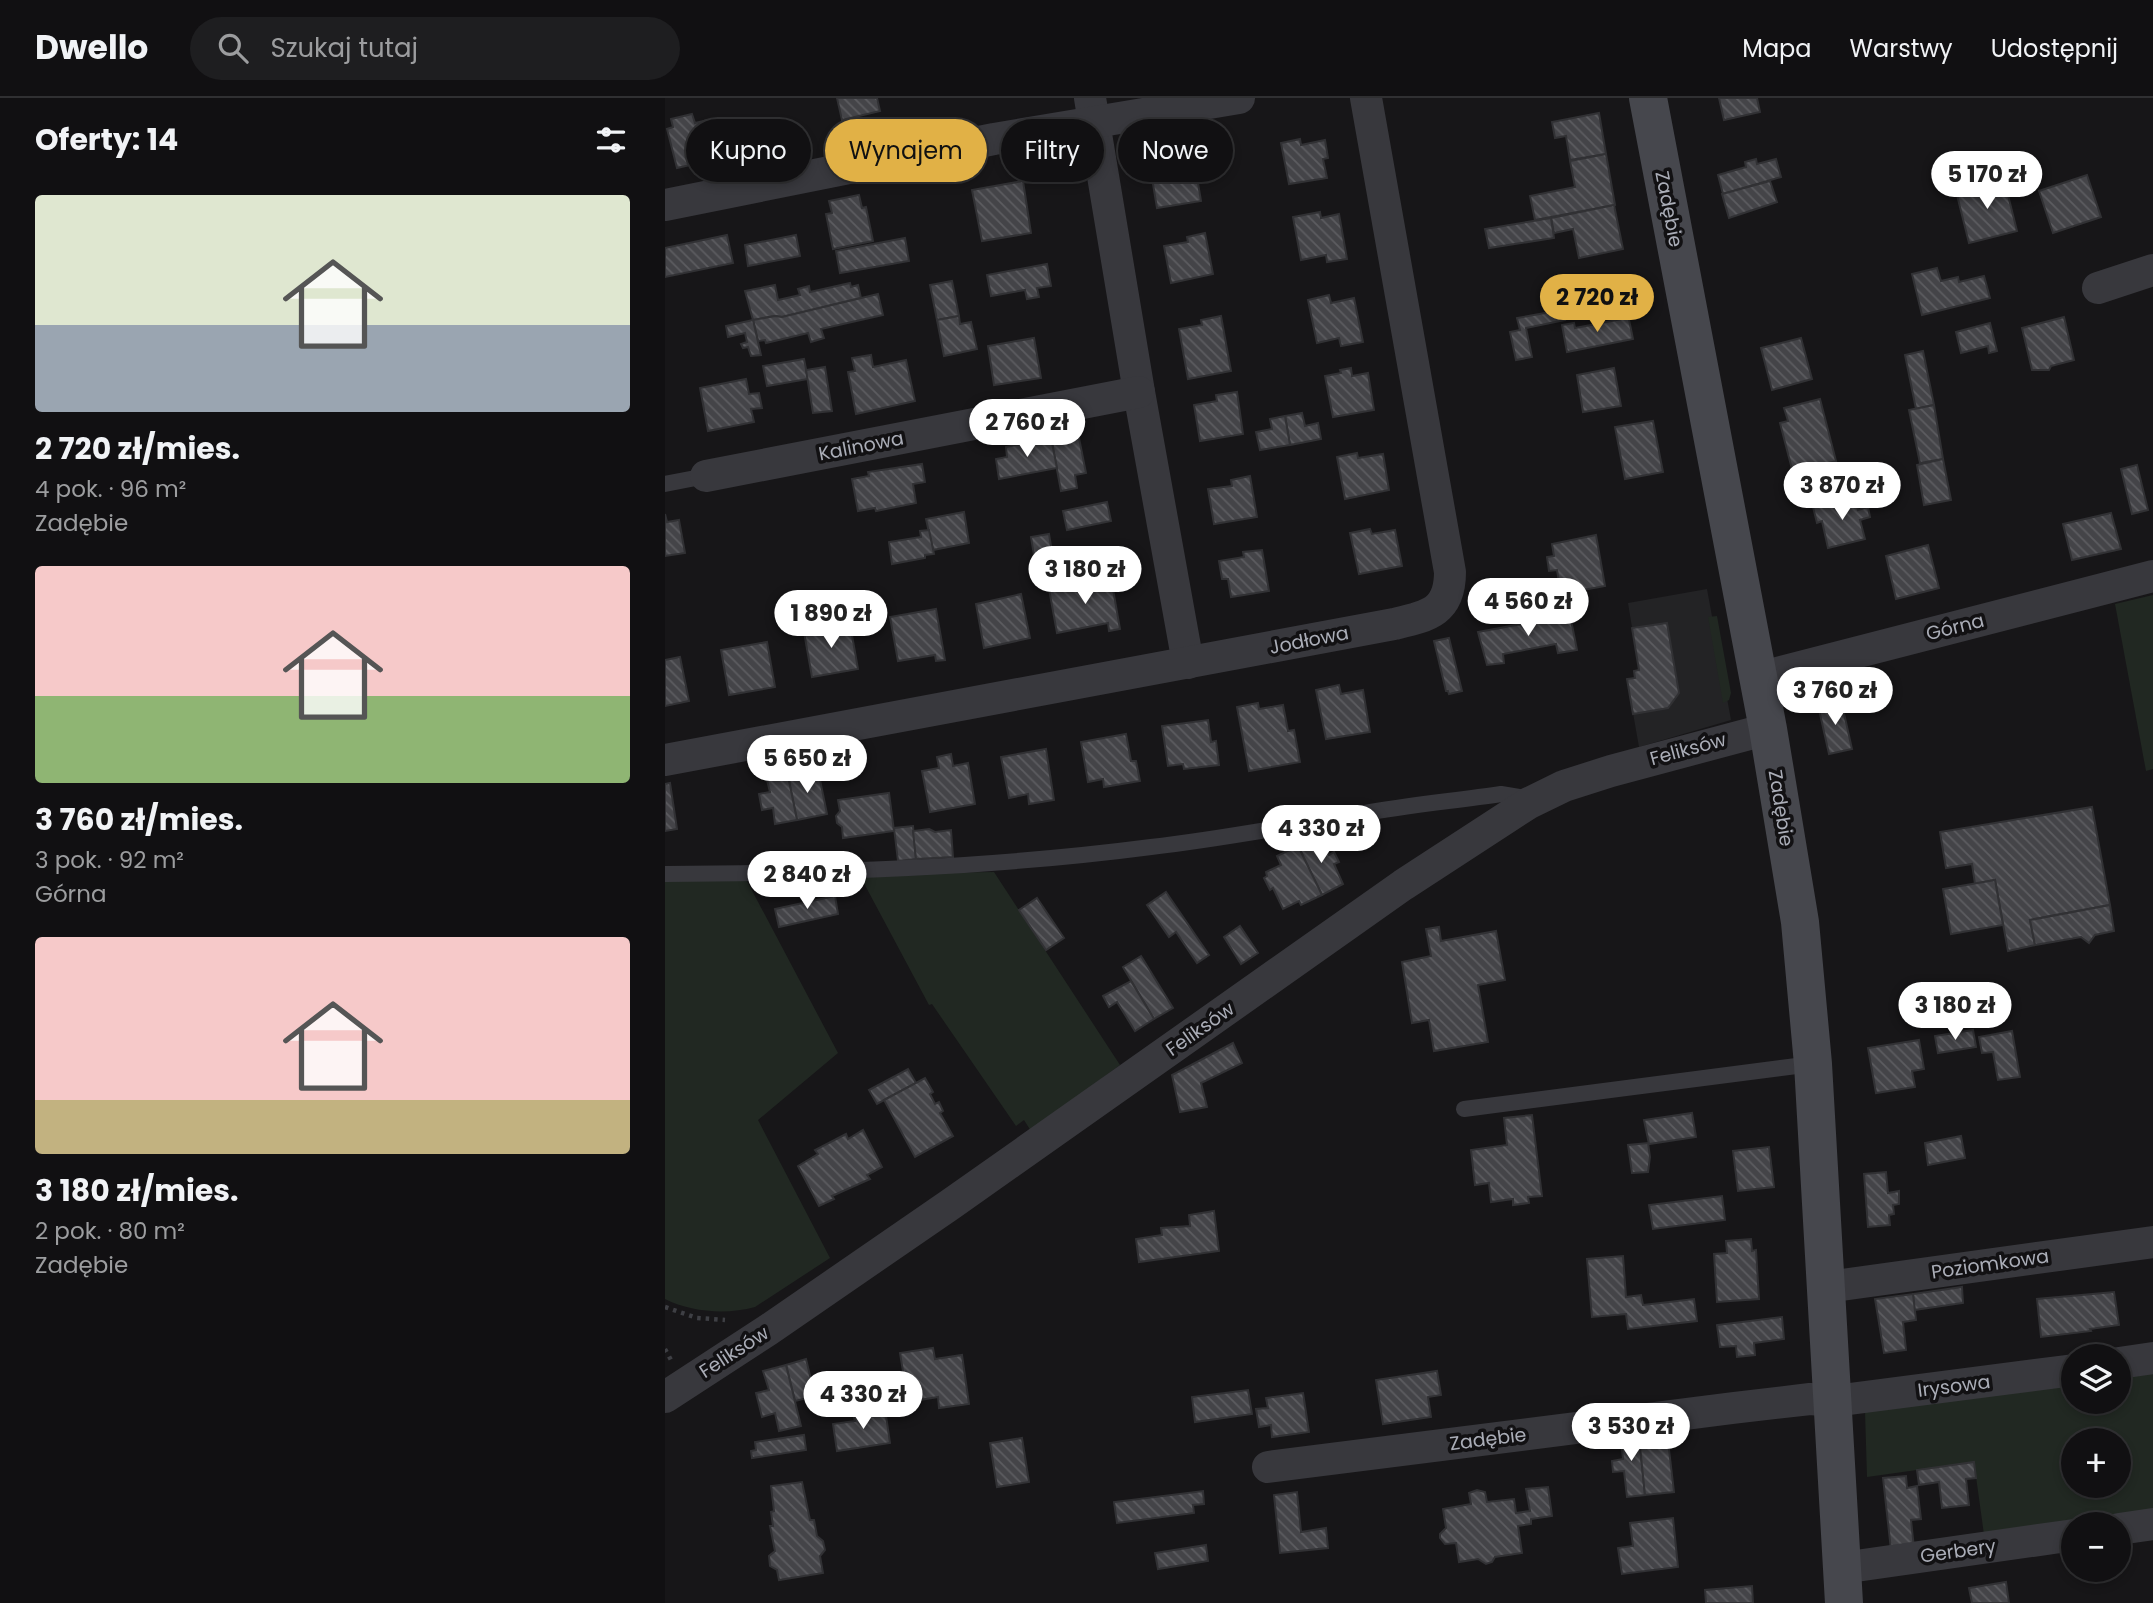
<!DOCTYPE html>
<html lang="pl">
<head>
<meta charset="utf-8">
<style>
	:root { --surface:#111012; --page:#1e1e20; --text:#f1f3f6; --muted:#9c9d9f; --line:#303032; --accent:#e1b146 }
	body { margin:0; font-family:Poppins,sans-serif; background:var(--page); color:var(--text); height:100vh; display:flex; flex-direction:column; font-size:26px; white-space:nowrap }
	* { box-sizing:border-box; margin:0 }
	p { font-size:23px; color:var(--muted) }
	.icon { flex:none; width:38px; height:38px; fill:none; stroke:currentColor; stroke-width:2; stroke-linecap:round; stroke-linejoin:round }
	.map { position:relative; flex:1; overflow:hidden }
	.details { display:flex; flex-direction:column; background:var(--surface); width:665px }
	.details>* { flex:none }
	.guide { position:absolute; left:21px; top:21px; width:665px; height:63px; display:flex; gap:14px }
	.controls { position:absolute; left:1396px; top:1246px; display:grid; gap:14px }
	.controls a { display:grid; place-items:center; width:70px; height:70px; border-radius:50%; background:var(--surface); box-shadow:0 4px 10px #0003,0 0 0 2px var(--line); font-size:35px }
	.price { position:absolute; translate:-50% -60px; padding:0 16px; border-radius:24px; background:#fff; color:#222; font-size:23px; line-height:46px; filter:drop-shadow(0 2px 4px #0008) }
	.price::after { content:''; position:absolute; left:50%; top:42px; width:21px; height:16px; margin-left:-10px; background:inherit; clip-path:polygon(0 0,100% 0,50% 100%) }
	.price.on { background:var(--accent); color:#111 }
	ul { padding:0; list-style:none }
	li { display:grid; align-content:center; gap:14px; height:371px; padding:0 35px }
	li span { display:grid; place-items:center; height:217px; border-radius:7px; color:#555 }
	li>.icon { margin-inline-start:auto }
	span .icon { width:126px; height:126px; fill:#fffc; stroke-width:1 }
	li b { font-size:30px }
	h2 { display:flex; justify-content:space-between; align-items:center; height:84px; padding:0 35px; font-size:30px }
	.tag { padding:0 24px; border-radius:32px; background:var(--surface); box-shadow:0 4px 10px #0003,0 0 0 2px var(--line); font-size:24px; line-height:63px }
	.tag.on { background:var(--accent); color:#111 }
	header { display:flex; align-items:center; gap:42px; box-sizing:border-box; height:98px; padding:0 35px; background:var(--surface); border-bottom:2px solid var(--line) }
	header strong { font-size:33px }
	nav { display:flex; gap:38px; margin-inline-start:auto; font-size:24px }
	.search { width:490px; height:63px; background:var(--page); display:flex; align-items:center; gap:18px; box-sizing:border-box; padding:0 24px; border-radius:38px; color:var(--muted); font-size:26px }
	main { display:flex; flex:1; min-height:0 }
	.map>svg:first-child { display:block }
	.built { fill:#232325 }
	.grass { fill:#212822; fill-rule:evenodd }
	.building { fill:url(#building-back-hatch); stroke:#313134; stroke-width:2 }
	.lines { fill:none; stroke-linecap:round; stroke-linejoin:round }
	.path { stroke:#3e3f44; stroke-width:4.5; stroke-dasharray:3.5 5; stroke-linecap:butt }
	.lane { stroke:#38383d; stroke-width:16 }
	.street { stroke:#38383d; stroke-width:32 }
	.secondary { stroke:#46474d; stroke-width:38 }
	.labels { text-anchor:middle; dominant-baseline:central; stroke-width:7; stroke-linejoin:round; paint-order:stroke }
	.street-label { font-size:19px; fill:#aaadb7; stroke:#121113 }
</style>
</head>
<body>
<header>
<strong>Dwello</strong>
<div class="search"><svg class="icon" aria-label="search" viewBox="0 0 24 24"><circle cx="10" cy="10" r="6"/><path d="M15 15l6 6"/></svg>Szukaj tutaj</div>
<nav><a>Mapa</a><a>Warstwy</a><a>Udostępnij</a></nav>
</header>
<main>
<section class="details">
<h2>Oferty: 14<svg class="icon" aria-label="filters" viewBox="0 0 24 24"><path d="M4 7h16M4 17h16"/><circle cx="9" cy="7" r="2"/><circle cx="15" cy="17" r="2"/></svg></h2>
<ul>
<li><span style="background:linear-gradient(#dfe7d0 60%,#9aa5b1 0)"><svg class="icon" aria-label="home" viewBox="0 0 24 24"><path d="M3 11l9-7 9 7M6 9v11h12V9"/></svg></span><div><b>2 720 zł/mies.</b><p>4 pok. · 96 m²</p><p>Zadębie</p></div></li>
<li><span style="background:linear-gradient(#f6c9c9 60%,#8fb573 0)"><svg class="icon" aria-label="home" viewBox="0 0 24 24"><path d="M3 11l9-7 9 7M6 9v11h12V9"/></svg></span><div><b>3 760 zł/mies.</b><p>3 pok. · 92 m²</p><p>Górna</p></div></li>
<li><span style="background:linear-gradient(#f6c9c9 75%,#c2b280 0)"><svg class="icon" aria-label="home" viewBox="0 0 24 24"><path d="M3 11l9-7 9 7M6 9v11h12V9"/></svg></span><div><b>3 180 zł/mies.</b><p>2 pok. · 80 m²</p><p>Zadębie</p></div></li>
</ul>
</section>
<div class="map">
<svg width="1488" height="1505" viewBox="0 0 1488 1505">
	<defs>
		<pattern id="building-back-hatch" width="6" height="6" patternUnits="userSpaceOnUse" patternTransform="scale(1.75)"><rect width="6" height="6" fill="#444448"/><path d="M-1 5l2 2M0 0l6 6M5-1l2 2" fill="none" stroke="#5c5c60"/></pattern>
	</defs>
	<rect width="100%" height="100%" fill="#171618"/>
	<polygon class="built" points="1042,491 1066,622 974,649 962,581 970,580 969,573 974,572 963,505"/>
	<g class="grass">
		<polygon points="1488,497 1488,671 1481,673 1450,506"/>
		<polygon points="1052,518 1066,595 1064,602 1058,605 1043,519"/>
		<polygon points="329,774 455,967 366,1033 359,1022 351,1028 267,906 264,907 194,776"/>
		<path d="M0 783H82L173 955 93 1022 165 1160 90 1209C61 1217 26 1214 0 1201Z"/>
		<path d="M1488 1270V1418L1433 1426H1409L1320 1444 1309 1364 1202 1379 1200 1313 1409 1281V1304H1454V1275ZM1409 1342H1454V1388H1409Z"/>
	</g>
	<g class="building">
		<polygon points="172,0 212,0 215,13 177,22"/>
		<polygon points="1054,0 1092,0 1095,14 1059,22"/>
		<polygon points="934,15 941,56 905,62 901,38 890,40 887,24"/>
		<polygon points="27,16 30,25 43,22 51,61 12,70 2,31 8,29 6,21"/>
		<polygon points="635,41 636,47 660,42 663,60 658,61 662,80 624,86 616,45"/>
		<polygon points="941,56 950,107 870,122 865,98 910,89 905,63"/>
		<polygon points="529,61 536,103 492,110 486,74 500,72 499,66"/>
		<polygon points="1091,61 1092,66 1111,61 1116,79 1058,96 1053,77 1081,69 1080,64"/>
		<polygon points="1422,77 1436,119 1388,135 1374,93"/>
		<polygon points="1339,81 1352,133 1304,145 1291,93"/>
		<polygon points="358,83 366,135 317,143 307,92"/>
		<polygon points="1105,83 1112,104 1064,120 1057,96"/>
		<polygon points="194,97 197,110 201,109 208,143 168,151 161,116 167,115 164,103"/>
		<polygon points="949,107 958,151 914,160 908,131 889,135 886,120"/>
		<polygon points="655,114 656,120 674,116 682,161 662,164 661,157 636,162 628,119"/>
		<polygon points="886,120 889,140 824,150 820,131"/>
		<polygon points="540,135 548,176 506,185 499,148 523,144 522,139"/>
		<polygon points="62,137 68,165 0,179 0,150"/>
		<polygon points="131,137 135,158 83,168 80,147"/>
		<polygon points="240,140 244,163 175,175 171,153"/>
		<polygon points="382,166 386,188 372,190 374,199 362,201 360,192 326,198 322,177"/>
		<polygon points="1272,170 1276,183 1293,179 1294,184 1319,178 1325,200 1257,217 1247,176"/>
		<polygon points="287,183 294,218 272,222 265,187"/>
		<polygon points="185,185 186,189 193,187 196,200 117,219 110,218 88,222 80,193 110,187 113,202 135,197 133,191 144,188 145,194"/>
		<polygon points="213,196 218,217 156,231 159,240 146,244 143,235 101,245 100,242 93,243 88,222 110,218 117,219"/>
		<polygon points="664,197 666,205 689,200 698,244 676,248 674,240 652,245 643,202"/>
		<polygon points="897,212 900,222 861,230 867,259 851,262 845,234 855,232 852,220"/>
		<polygon points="962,212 968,241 902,254 897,227 909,225 910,230 957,221 956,214"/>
		<polygon points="294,218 295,226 306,224 312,251 279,258 272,222"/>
		<polygon points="556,218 566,273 523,281 514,231 537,227 536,222"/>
		<polygon points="1399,219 1409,262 1386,268 1384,272 1367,272 1357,230"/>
		<polygon points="88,222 96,257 86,258 83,249 78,250 76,246 82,244 80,235 63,239 61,228"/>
		<polygon points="1325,225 1332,253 1324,255 1323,248 1296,255 1291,234"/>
		<polygon points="369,240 376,280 329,287 323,248"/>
		<polygon points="1136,240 1147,281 1107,292 1096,250"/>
		<polygon points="1258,253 1269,307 1251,311 1240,257"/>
		<polygon points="206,257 208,269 241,262 250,303 191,316 183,274 190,273 187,260"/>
		<polygon points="139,261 143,281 102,288 98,268"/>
		<polygon points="160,269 167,313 148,315 141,272"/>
		<polygon points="686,270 687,278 703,275 709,312 668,319 660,278 676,275 675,272"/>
		<polygon points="949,270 956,308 918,314 912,277"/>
		<polygon points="81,281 84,296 94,295 97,310 86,311 89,324 43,333 35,290"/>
		<polygon points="572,294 578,336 535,343 529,307 552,303 551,297"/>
		<polygon points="1155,301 1171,363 1128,375 1115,325 1123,323 1119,310"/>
		<polygon points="1269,307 1278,361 1255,365 1244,312"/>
		<polygon points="637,315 640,328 653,325 656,341 625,347 620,318"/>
		<polygon points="620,318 625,347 595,352 591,334 607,331 605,321"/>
		<polygon points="988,323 998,374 960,381 950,329"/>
		<polygon points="413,335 421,375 410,377 412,390 396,393 386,340"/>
		<polygon points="386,340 392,370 334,381 331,361 342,359 341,349"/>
		<polygon points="692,355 693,360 718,356 724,392 680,401 672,359"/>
		<polygon points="1278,361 1286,402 1259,407 1252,367"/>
		<polygon points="257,366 260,384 248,386 251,405 211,413 210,410 193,413 187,381 204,378 203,374"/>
		<polygon points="1472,367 1483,412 1467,416 1456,371"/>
		<polygon points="585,378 592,419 549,426 543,391 567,388 566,382"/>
		<polygon points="1189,399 1193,412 1203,409 1205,419 1195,422 1200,441 1163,450 1157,423 1152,425 1148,409"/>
		<polygon points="442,404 446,423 402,432 398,413"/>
		<polygon points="299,414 304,445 268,452 261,421"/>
		<polygon points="1446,415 1456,451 1407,462 1398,426"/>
		<polygon points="0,416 2,424 14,422 20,455 0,458"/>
		<polygon points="705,431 707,436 730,432 737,468 694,476 685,435"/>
		<polygon points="264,432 269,456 260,457 260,460 227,466 224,444 256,439 255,433"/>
		<polygon points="384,436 388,460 398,458 402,477 373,482 366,439"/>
		<polygon points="931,437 940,488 896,496 892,472 884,473 882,459 889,458 887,446"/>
		<polygon points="1263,447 1274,490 1231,501 1221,458"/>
		<polygon points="597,452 604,493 566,499 563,481 557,481 554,463 579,459 578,454"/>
		<polygon points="446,480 455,531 444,533 443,525 392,535 384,491"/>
		<polygon points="356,496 365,540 319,550 311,506"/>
		<polygon points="271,511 280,562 271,563 270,557 233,563 225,519"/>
		<polygon points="905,517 912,552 893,555 891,546 838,556 839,565 822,567 813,534"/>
		<polygon points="1002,525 1014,595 1003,610 968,616 962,581 970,580 969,573 974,572 967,530"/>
		<polygon points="185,526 193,571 147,579 139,534"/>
		<polygon points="784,540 797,593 784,596 783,593 781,593 769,543"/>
		<polygon points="102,544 110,589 64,597 56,552"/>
		<polygon points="15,559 24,603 0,608 0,562"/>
		<polygon points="674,587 676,596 698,592 705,634 661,641 651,592"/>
		<polygon points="1176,602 1187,651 1164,656 1153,607"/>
		<polygon points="593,605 594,611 618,607 623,633 629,632 635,664 584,673 572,609"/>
		<polygon points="543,622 546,644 551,643 554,667 519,671 518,666 503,668 497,628"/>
		<polygon points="461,636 466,663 471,663 475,683 439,689 438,681 423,684 416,644"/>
		<polygon points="381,651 389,702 364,706 363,696 344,700 336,659"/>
		<polygon points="286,656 288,668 303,665 310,706 265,714 257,673 274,670 272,659"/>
		<polygon points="153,672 162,716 132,722 123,678"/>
		<polygon points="123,678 132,722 110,726 108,710 97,712 94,696 105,694 102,682"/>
		<polygon points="5,685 12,731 0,733 0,686"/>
		<polygon points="224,695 229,733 178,740 177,729 172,725 171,718 175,713 173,702"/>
		<polygon points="1427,709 1445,807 1365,822 1370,847 1343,853 1330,782 1310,786 1307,766 1281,770 1275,734"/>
		<polygon points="248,728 251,761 233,763 229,730"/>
		<polygon points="264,731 270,734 286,732 288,759 251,761 248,733"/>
		<polygon points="654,738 664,757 669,754 674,764 669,766 678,786 657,797 633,748"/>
		<polygon points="633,748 657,797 636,807 634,803 618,811 608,790 605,792 599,780 602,778 601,774 616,767 612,758"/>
		<polygon points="1330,782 1338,827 1286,836 1278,791"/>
		<polygon points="501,794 544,857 532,865 511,834 504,839 482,807"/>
		<polygon points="170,798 173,816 114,829 110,811"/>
		<polygon points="372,800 399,840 381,852 354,812"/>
		<polygon points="1445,807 1449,833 1430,837 1424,845 1416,839 1370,847 1365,822"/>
		<polygon points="575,828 593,855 576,866 559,839"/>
		<polygon points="774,829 776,843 831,833 840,882 813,887 823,944 769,953 764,922 747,925 737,864 766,858 761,831"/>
		<polygon points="476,858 508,910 489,921 458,869"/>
		<polygon points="466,883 489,921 470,933 452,904 444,909 438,898"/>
		<polygon points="1308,932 1311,949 1273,955 1270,938"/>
		<polygon points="1347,933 1355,979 1333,982 1328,954 1317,955 1314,939"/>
		<polygon points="1254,942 1259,971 1247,973 1250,989 1211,995 1203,950"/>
		<polygon points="568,945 577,965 536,985 542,1009 515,1014 507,977"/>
		<polygon points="243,971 251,985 212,1006 204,992"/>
		<polygon points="260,980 268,994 265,996 270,1006 274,1004 278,1013 275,1015 288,1038 250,1059 219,1002"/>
		<polygon points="1027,1015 1031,1039 984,1046 979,1022"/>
		<polygon points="867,1017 877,1098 863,1099 864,1105 848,1107 848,1101 826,1104 824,1085 810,1087 806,1052 842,1047 839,1020"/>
		<polygon points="198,1032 217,1069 202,1077 205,1081 167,1098 169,1101 154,1108 133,1068 153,1056 150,1052 181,1036 183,1041"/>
		<polygon points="1296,1038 1300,1060 1263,1067 1260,1045"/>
		<polygon points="983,1045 985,1059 983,1074 967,1075 963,1047"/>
		<polygon points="1104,1049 1109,1089 1073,1093 1068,1053"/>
		<polygon points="1221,1074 1223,1095 1234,1093 1234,1106 1228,1107 1229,1116 1224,1117 1225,1127 1203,1129 1199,1076"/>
		<polygon points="1057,1098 1060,1122 988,1131 984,1107"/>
		<polygon points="549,1113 554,1153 474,1164 471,1141 497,1137 496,1130 525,1128 524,1117"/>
		<polygon points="1086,1141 1087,1153 1091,1152 1094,1201 1052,1204 1049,1156 1062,1155 1061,1143"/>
		<polygon points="958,1158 961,1199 976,1197 978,1207 1029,1201 1032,1223 963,1231 961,1216 927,1219 922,1161"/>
		<polygon points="1297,1189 1298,1205 1249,1212 1248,1196"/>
		<polygon points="1449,1194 1454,1227 1425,1231 1426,1233 1376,1239 1372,1201"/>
		<polygon points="1248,1196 1251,1222 1238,1224 1241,1252 1219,1255 1210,1201"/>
		<polygon points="1117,1219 1119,1241 1089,1245 1090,1257 1072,1259 1071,1248 1055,1249 1052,1227"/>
		<polygon points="268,1250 270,1261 297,1257 304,1306 274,1310 273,1299 243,1304 235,1255"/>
		<polygon points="141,1261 150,1298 130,1303 121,1267"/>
		<polygon points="121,1267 136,1328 114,1333 110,1315 97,1319 91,1295 104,1292 98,1273"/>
		<polygon points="772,1273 776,1297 763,1299 766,1319 718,1326 711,1282"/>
		<polygon points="583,1292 587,1316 530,1324 527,1299"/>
		<polygon points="638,1295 644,1334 607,1339 606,1327 594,1329 591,1311 603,1310 601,1300"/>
		<polygon points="220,1311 225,1345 172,1353 168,1326 190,1323 188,1315"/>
		<polygon points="973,1329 980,1397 962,1399 959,1373 948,1374 947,1363 958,1361 955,1332"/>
		<polygon points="973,1329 986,1334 988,1345 1003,1343 1009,1394 980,1397"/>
		<polygon points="139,1337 141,1352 87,1360 86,1353 91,1352 90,1344"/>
		<polygon points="357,1340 364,1384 332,1389 325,1345"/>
		<polygon points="1309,1364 1311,1380 1301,1381 1304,1407 1277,1410 1274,1384 1254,1387 1252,1372"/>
		<polygon points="1241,1378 1242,1390 1252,1388 1256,1421 1246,1422 1249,1450 1226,1452 1218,1380"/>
		<polygon points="137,1384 145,1422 149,1422 152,1438 158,1443 160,1452 155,1458 158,1475 114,1482 112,1472 105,1468 104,1458 110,1453 105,1428 108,1428 106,1414 109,1413 106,1388"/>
		<polygon points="883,1389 887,1418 866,1421 866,1426 853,1428 857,1455 830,1459 827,1464 821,1466 813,1461 794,1464 791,1445 780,1446 775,1440 775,1436 781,1430 778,1411 806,1406 804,1395 812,1392 820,1394 822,1404 849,1401 851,1415 865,1413 861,1391"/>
		<polygon points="538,1393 539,1406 528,1407 529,1415 452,1425 449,1404"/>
		<polygon points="632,1394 636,1434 661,1430 663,1450 615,1455 609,1397"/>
		<polygon points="1008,1420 1013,1469 957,1476 953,1450 968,1448 965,1425"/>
		<polygon points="541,1447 543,1463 493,1471 490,1455"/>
		<polygon points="1341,1484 1344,1505 1307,1505 1304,1490"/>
		<polygon points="1087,1488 1088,1505 1041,1505 1040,1492"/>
	</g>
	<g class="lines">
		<g class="path">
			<polyline points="0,1209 32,1220 60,1222"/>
			<polyline points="0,1251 6,1262"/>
		</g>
		<g class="lane">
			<polyline points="0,386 41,378"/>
			<path d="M0 776C162 775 325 770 486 749 556 741 625 728 695 716 742 707 789 703 836 696L854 699 864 705"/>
			<polyline points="799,1011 1147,966"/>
		</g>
		<g class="street">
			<polyline points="425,0 474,294 523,565"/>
			<polyline points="0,107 329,41 574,0"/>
			<polyline points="1433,190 1488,172"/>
			<polyline points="41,378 474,294"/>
			<polyline points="1093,580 1488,478"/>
			<path d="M0 662 729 526C763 518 785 514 785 474L701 0"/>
			<polyline points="1162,1189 1488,1144"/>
			<polyline points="1454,1265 1488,1260"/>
			<polyline points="0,1299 103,1232 286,1106 738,787 864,705 899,688 946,673 1103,631"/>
			<polyline points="603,1369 1068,1310 1145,1301 1169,1303 1409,1272"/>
			<polyline points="1454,1431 1488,1426"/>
			<polyline points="1177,1470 1409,1437"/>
		</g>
		<polyline class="secondary" points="983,0 1103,631 1135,824 1148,966 1179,1505"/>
	</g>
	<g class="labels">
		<g class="street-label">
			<text transform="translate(1004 111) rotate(79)">Zadębie</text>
			<text transform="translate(196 348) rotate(-11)">Kalinowa</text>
			<text transform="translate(1290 529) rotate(-14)">Górna</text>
			<text transform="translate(644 542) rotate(-11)">Jodłowa</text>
			<text transform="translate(1023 651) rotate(-15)">Feliksów</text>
			<text transform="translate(1116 710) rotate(81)">Zadębie</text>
			<text transform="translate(535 931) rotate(-35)">Feliksów</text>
			<text transform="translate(1325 1166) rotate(-8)">Poziomkowa</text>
			<text transform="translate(69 1254) rotate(-33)">Feliksów</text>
			<text transform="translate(1289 1288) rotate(-7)">Irysowa</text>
			<text transform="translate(823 1341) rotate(-7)">Zadębie</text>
			<text transform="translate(1293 1453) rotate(-8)">Gerbery</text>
		</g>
	</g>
</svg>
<div class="controls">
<a><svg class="icon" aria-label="layers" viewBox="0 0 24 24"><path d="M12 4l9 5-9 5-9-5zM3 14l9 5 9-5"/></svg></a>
<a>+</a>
<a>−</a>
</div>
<b class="price" style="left:1322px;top:113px">5 170 zł</b>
<b class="price on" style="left:932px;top:236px">2 720 zł</b>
<b class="price" style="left:362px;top:361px">2 760 zł</b>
<b class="price" style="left:1177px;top:424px">3 870 zł</b>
<b class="price" style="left:420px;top:508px">3 180 zł</b>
<b class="price" style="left:863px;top:540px">4 560 zł</b>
<b class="price" style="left:166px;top:552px">1 890 zł</b>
<b class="price" style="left:1170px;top:629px">3 760 zł</b>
<b class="price" style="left:142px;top:697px">5 650 zł</b>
<b class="price" style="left:656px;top:767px">4 330 zł</b>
<b class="price" style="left:142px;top:813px">2 840 zł</b>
<b class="price" style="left:1290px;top:944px">3 180 zł</b>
<b class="price" style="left:198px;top:1333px">4 330 zł</b>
<b class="price" style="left:966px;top:1365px">3 530 zł</b>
<div class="guide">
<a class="tag">Kupno</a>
<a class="tag on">Wynajem</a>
<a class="tag">Filtry</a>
<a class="tag">Nowe</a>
</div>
</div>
</main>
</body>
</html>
